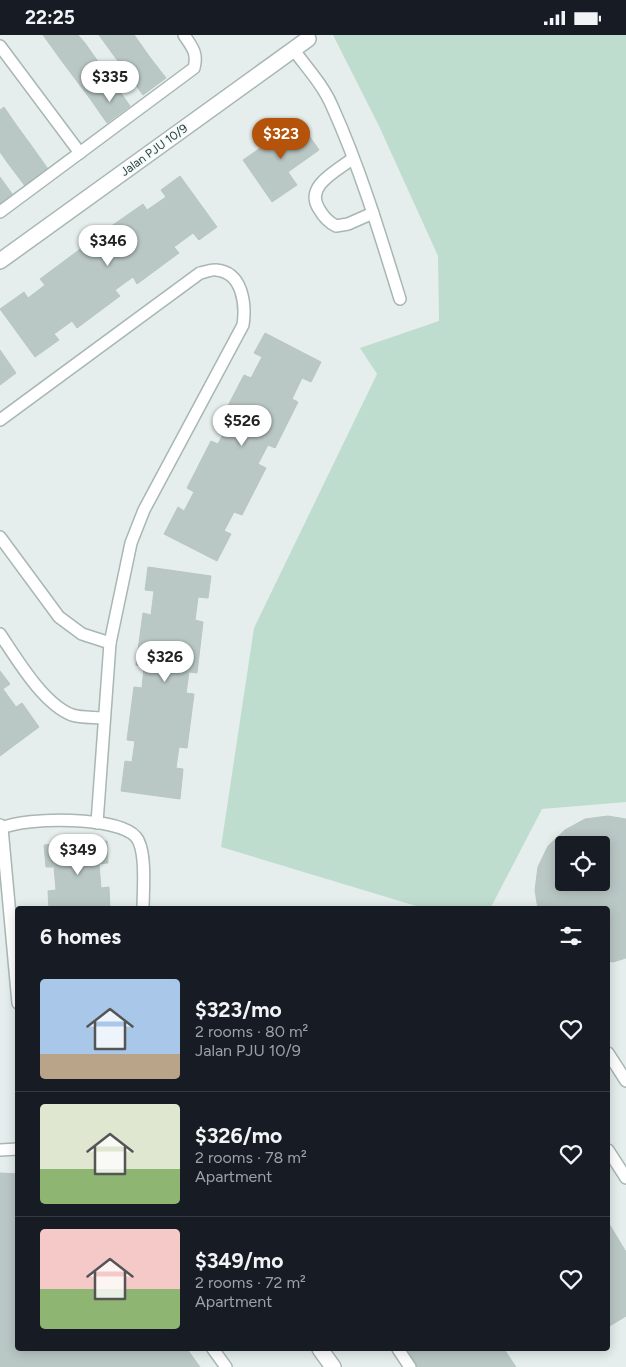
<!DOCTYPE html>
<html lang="en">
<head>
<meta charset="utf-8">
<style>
	:root { --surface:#171b24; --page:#242831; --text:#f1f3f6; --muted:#9ea1a6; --line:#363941; --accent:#b45309 }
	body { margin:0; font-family:Figtree,sans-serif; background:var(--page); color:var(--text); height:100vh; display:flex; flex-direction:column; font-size:19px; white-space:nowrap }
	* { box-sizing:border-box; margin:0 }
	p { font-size:16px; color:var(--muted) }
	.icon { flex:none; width:28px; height:28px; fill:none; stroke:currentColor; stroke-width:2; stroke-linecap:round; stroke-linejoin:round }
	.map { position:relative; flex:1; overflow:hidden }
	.details { position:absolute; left:15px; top:871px; width:595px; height:445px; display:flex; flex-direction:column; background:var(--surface); border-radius:5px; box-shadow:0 2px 12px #0003 }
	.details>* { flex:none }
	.buttons { position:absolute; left:555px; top:801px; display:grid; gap:10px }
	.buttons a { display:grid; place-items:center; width:55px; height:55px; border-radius:5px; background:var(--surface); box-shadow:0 2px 12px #0003; font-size:25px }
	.price { position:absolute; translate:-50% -42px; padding:0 11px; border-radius:18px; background:#fff; color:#222; font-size:16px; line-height:32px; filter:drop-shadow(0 1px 2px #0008) }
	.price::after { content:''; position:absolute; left:50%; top:30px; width:15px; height:11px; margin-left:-8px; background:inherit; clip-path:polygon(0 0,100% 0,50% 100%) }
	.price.current { background:var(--accent); color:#fff }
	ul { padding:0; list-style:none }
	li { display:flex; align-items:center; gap:15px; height:125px; padding:0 25px }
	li+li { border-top:1px solid var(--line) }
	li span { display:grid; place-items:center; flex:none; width:140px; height:100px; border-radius:5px; color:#555 }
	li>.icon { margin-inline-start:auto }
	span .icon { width:60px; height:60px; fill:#fffc; stroke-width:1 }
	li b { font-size:21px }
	h2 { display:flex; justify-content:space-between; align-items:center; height:60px; padding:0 25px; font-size:21px }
	.status { display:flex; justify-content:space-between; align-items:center; height:35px; padding:0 25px; background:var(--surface); direction:ltr }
	.status svg { height:14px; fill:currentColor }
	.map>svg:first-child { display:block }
	.green { fill:#bfddce }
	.building { fill:#bac8c5; stroke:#b8c7c4; fill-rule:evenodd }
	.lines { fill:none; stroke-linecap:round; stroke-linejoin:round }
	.service-casing { stroke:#a8b6b4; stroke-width:14 }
	.minor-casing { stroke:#a8b6b4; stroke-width:18 }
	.service { stroke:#fff; stroke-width:11 }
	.minor { stroke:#fff; stroke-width:15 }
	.labels { text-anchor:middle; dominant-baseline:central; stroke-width:4; stroke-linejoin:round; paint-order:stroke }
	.street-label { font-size:12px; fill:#253f3e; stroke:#f6faf9 }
</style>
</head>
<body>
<div class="status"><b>22:25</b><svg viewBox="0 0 49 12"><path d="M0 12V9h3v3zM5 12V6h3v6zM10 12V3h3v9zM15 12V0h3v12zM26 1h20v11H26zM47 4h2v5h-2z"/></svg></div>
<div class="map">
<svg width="626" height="1332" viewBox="0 0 626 1332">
	<rect width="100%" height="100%" fill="#e5eeec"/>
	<polygon class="green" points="333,0 626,0 626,767 542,774 490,874 426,874 221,812 254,593 377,339 360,313 439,286 438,221 379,91"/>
	<g class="building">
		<polygon points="43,0 78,0 85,8 61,25"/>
		<polygon points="99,0 134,0 135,1 112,18"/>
		<polygon points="135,1 149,21 127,38 112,18"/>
		<polygon points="85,8 99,28 76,45 61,25"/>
		<polygon points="149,21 166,43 143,60 127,38"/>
		<polygon points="99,28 114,48 91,65 76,45"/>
		<polygon points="114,48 130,71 107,88 91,65"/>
		<polygon points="4,72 17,91 0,104 0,75"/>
		<polygon points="299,86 319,115 288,137 297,150 272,167 243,125"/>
		<polygon points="17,91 31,110 7,127 0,117 0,104"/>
		<polygon points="31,110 48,134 25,151 7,127"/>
		<polygon points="180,141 217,192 199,205 193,198 174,212 179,218 137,249 133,242 115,255 120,261 77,293 72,286 54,299 59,305 35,322 0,274 24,257 28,263 45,250 40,244 83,212 88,219 106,206 100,199 143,169 147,175 166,162 161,155"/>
		<polygon points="0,142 13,160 0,170"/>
		<polygon points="265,298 321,327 311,347 302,343 292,364 298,367 275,413 268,410 258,429 266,433 242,480 234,477 224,496 231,499 217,526 164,499 178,472 184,476 194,457 187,453 211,406 218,409 228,390 220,386 244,340 251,343 262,322 254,318"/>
		<polygon points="0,315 16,338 0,350"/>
		<polygon points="148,532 211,541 208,563 198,562 195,585 203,587 197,638 189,637 186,658 194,659 187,713 179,712 176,733 183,734 180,764 121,756 125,726 132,727 135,706 127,705 134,652 142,653 144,632 136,630 143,578 151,580 154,556 145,555"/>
		<polygon points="0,636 10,649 3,654 16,672 22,668 39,692 0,721"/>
		<path d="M608 781 626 784V923L613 927 608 926V874H538L535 855 538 832 548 811 565 795 585 784ZM564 810H601V848H564Z"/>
		<polygon points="107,806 108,828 99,829 101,853 109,852 110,874 49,874 48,856 56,855 54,832 46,832 44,810"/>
		<polygon points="0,1138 18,1139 18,1314 187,1314 200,1332 0,1332"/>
		<polygon points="608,1187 626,1217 626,1281 608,1292"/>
		<polygon points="405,1314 504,1314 516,1332 416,1332"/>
	</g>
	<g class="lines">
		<defs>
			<g id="service">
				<polyline points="0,11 80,118"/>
				<path d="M293 14C307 33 323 50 332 71 360 133 380 199 400 264"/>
				<path d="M352 124C337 136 304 151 319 174 323 181 328 187 336 191L348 189 373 178"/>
				<path d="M0 177 194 33C198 18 192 12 184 0"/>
				<path d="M0 385 200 238C205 237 212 234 216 235 243 237 246 270 243 290L144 475 131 508 110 608 97 788"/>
				<polyline points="0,502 59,582 82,599 110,608"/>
				<path d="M0 599C17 624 43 669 72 680 81 683 94 682 103 683"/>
				<polyline points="0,790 2,793 18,968"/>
				<path d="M2 793C26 782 118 781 136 802 147 815 143 856 143 874"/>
				<polyline points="608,1018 626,1046"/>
				<polyline points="0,1115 18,1114"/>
				<polyline points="608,1115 626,1143"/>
				<polyline points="213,1314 226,1332"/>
				<polyline points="398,1314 410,1332"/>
			</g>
			<g id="minor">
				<polyline points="0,226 308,4"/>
				<polyline points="320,1314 333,1332"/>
			</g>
		</defs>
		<use href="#service" class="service-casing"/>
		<use href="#minor" class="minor-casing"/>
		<use href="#service" class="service"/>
		<use href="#minor" class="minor"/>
	</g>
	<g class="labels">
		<g class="street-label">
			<text transform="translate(154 115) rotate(-36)">Jalan PJU 10/9</text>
		</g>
	</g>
</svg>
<div class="buttons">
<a><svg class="icon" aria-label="locate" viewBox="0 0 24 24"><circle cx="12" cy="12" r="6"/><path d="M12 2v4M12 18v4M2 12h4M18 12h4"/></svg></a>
</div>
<b class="price" style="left:110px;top:68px">$335</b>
<b class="price current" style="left:281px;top:125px">$323</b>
<b class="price" style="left:108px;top:232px">$346</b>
<b class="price" style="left:242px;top:412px">$526</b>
<b class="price" style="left:165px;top:648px">$326</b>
<b class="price" style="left:78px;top:841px">$349</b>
<section class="details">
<h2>6 homes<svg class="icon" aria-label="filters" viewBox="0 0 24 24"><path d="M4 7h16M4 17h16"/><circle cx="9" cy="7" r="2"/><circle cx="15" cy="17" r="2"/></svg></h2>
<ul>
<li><span style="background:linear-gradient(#a9c7e8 75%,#b9a48a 0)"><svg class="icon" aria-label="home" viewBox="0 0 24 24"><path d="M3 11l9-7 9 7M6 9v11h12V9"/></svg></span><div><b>$323/mo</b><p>2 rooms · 80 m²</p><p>Jalan PJU 10/9</p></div><svg class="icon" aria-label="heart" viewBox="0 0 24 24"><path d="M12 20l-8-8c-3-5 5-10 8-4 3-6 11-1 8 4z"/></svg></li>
<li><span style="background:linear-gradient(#dfe7d0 65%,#8fb573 0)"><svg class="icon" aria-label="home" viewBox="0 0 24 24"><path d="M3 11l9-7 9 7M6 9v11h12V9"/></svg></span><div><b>$326/mo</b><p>2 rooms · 78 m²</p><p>Apartment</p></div><svg class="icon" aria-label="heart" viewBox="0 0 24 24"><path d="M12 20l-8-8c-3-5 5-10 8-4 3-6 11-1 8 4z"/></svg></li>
<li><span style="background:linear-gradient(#f6c9c9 60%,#8fb573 0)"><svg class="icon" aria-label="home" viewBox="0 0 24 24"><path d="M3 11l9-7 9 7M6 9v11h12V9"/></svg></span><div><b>$349/mo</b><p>2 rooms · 72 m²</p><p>Apartment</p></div><svg class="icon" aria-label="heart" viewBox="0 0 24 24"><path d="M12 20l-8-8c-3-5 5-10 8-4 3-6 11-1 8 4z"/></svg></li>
</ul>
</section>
</div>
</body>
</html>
